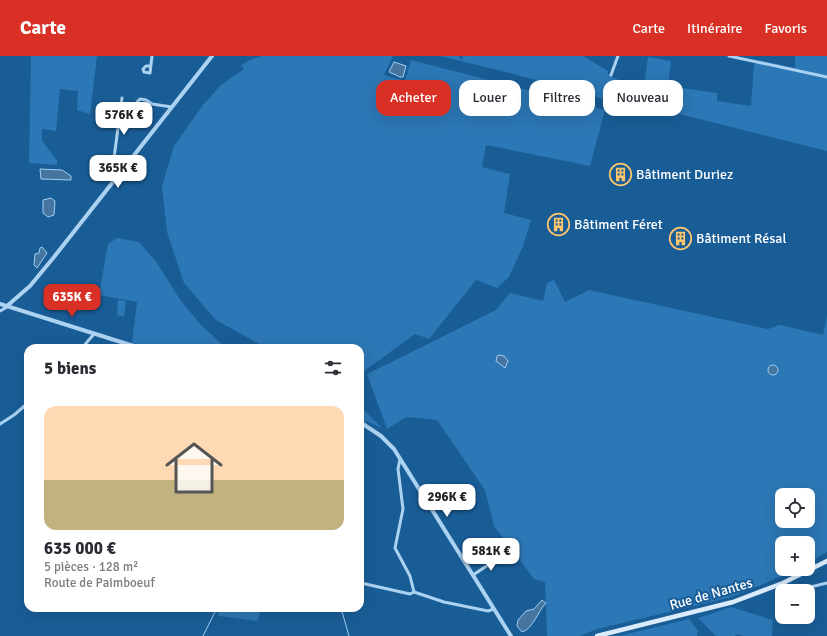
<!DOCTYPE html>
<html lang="fr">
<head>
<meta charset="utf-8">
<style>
	:root { --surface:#fff; --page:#f7f7f7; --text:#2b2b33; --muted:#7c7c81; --line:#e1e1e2; --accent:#d93025 }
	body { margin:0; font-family:Signika,sans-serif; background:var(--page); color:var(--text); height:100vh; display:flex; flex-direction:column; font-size:15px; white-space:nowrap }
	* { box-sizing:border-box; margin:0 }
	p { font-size:13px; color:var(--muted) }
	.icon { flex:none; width:22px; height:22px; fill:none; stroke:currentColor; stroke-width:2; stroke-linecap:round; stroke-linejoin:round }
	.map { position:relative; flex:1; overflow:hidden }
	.panel { position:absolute; left:24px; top:288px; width:340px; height:268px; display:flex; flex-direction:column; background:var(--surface); border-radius:12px; box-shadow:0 4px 16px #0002 }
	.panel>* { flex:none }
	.banner { position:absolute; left:376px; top:24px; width:380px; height:36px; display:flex; gap:8px }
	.controls { position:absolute; left:775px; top:432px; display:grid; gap:8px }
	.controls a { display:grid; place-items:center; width:40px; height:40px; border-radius:8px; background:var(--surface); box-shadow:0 4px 16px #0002; font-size:20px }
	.price { position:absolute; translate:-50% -34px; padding:0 9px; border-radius:8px; background:#fff; color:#222; font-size:13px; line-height:26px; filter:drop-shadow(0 1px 2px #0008) }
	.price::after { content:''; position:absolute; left:50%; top:24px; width:12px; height:9px; margin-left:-6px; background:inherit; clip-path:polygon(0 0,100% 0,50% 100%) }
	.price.selected { background:var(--accent); color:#fff }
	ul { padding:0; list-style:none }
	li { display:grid; align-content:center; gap:8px; height:212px; padding:0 20px }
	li+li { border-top:1px solid var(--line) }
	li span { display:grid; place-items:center; height:124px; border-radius:12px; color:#555 }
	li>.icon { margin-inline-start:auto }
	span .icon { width:72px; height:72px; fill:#fffc; stroke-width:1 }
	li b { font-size:17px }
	h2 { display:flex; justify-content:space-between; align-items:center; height:48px; padding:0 20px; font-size:17px }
	.chip { padding:0 14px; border-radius:12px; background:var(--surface); box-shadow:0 4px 16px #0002; font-size:14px; line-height:36px }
	.chip.selected { background:var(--accent); color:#fff }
	header { display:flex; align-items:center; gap:24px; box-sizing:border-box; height:56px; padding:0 20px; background:var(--accent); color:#fff }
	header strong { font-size:19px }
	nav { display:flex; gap:22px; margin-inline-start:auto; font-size:14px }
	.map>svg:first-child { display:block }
	.green { fill:#2c77b5; fill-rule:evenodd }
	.water { fill:#46759f; stroke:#9fcef3 }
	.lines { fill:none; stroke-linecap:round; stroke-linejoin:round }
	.stream { stroke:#9fcef3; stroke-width:1 }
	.minor { stroke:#acd2f1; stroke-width:3 }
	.tertiary { stroke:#acd2f1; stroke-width:4 }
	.secondary { stroke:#daecfb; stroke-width:4.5 }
	.labels { text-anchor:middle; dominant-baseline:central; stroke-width:4; stroke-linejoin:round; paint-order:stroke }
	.poi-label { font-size:14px; fill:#fff; stroke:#195d97; text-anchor:start }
	.street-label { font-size:14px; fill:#fff; stroke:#195d97 }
</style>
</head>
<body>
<header>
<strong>Carte</strong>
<nav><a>Carte</a><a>Itinéraire</a><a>Favoris</a></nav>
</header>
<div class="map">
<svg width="827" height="580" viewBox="0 0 827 580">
	<rect width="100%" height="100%" fill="#195d97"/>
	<g class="green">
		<polygon points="31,0 97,0 90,58 77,54 78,35 60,33 56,75 42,73 42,85 57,104 57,109 29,107"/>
		<polygon points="262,0 393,0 384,19 405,25 411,4 605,54 590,110 486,89 482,111 510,118 504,157 531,164 523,190 509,221 497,232 476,224 429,283 415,278 360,318 360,292 270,292 263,290 216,264 184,227 167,176 162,130 174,90 203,49 221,29 244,13 241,9 250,4"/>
		<polygon points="440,0 459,0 461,4 463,0 583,0 608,15 608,18 643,38 648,1 671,5 668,30 717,37 717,45 751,50 754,9 758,4 795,12 795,0 827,0 827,95 608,40 607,44 510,17"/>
		<polygon points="117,182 139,186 157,207 179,242 200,268 226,292 149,292 132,287 137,246 99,239 108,188"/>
		<path d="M554 224 565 246 589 234 768 273 780 269 823 279 827 260V496L808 507V487H782V513H796L766 527 728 542 597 573 580 580H547L545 526 534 523 494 470 485 434 437 364 406 361 387 373 367 318 496 254 510 237 543 245 547 227ZM782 439H808V465H782Z"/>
		<polygon points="118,244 126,245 124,261 117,259"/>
		<polygon points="360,350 382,372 360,363"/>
		<polygon points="731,551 773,564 772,580 743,580 737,578 735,580 716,580 698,562"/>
		<polygon points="219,552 261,552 258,565 218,560"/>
		<polygon points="689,563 698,575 697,580 619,580"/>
	</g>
	<g class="water">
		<polygon points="394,6 406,10 403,21 400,21 389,16"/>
		<polygon points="40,113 62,114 71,120 71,124 41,123"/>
		<polygon points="51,142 55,145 54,159 48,161 43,157 43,144"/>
		<polygon points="42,191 47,197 37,212 34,209 35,198 39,197 40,192"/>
		<polygon points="500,299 504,300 508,305 505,312 496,305 497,300"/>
		<circle cx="773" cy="314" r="5"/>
		<path d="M542 544 546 547C538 555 533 573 522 576L517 570 518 564 526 555 534 553Z"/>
	</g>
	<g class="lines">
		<g class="stream">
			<polyline points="341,552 349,580"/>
			<polyline points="203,580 217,552"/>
		</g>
		<g class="minor">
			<polyline points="729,0 827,21"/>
			<polyline points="150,10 146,10 143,13 144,16 150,17 152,0"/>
			<polyline points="611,19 618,0"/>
			<polyline points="138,60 137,46 140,43 146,44 152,48 172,51"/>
			<polyline points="116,122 112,117 122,42"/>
			<polyline points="0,255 7,251"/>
			<polyline points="82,292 94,278"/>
			<polyline points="0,368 14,359 28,347"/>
			<polyline points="400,403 398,413 403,453 395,492 410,520 414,536"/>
			<polyline points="473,519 500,501"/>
			<polyline points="361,527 410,538 414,536 444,546 488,555 494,553"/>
			<polyline points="794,535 827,527"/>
			<polyline points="778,539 782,538"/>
		</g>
		<g class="tertiary">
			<polyline points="0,248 140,292"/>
			<polyline points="7,250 30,230 54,201 212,0"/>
			<polyline points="360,366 381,380 394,393 511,580"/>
		</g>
		<polyline class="secondary" points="597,580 733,546 783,527 827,505"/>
	</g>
	<defs>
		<symbol id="building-ring" viewBox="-11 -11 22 22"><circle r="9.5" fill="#195d97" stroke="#ffc66c" stroke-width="1.5"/><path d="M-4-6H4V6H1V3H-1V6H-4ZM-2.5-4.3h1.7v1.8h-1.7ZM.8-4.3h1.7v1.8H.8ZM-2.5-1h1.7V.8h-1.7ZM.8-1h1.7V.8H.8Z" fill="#ffc66c"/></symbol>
	</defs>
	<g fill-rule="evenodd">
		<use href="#building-ring" x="608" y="106" width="25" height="25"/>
		<use href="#building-ring" x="546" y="156" width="25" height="25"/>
		<use href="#building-ring" x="668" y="170" width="25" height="25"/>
	</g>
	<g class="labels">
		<g class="poi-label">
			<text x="636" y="118">Bâtiment Duriez</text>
			<text x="574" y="168">Bâtiment Féret</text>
			<text x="696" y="182">Bâtiment Résal</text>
		</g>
		<g class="street-label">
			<text transform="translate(711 538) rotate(-16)">Rue de Nantes</text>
		</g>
	</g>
</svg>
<div class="controls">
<a><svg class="icon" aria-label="locate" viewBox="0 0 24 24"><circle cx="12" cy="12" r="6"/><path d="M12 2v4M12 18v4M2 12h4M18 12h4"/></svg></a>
<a>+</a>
<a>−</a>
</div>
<b class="price" style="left:124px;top:80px">576K €</b>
<b class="price" style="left:118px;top:133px">365K €</b>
<b class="price selected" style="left:72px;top:262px">635K €</b>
<b class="price" style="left:447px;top:462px">296K €</b>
<b class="price" style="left:491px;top:516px">581K €</b>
<div class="banner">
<a class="chip selected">Acheter</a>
<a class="chip">Louer</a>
<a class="chip">Filtres</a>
<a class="chip">Nouveau</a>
</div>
<section class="panel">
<h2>5 biens<svg class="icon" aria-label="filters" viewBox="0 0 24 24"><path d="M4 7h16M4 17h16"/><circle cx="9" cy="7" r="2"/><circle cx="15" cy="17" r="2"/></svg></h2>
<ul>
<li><span style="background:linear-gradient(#ffd9b3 60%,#c2b280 0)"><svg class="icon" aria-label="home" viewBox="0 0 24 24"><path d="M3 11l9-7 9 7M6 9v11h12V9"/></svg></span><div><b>635 000 €</b><p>5 pièces · 128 m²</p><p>Route de Paimboeuf</p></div></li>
</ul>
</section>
</div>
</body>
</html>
